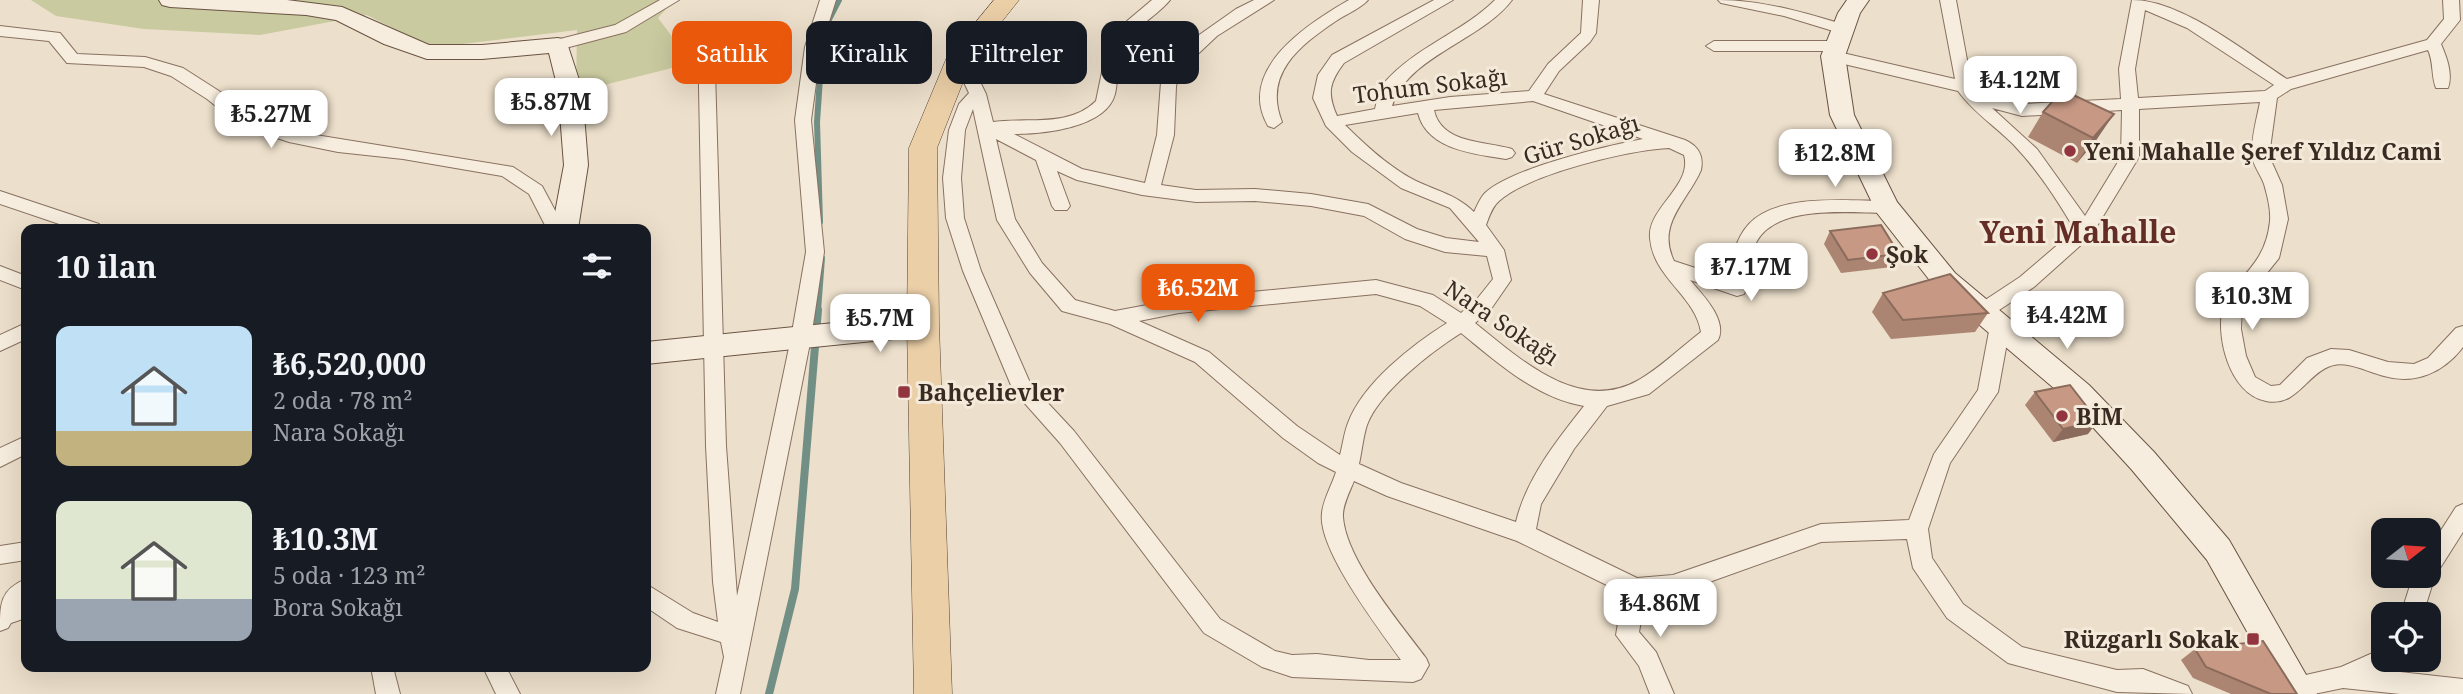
<!DOCTYPE html>
<html lang="tr">
<head>
<meta charset="utf-8">
<style>
	:root { --surface:#171b24; --page:#242831; --text:#f1f3f6; --muted:#9ea1a6; --accent:#ea580c }
	body { margin:0; font-family:"Noto Serif",serif; background:var(--page); color:var(--text); height:100vh; display:flex; flex-direction:column; font-size:26px; white-space:nowrap }
	* { box-sizing:border-box; margin:0 }
	p { font-size:23px; color:var(--muted) }
	.icon { flex:none; width:38px; height:38px; fill:none; stroke:currentColor; stroke-width:2; stroke-linecap:round; stroke-linejoin:round }
	.map { position:relative; flex:1; overflow:hidden }
	.side { position:absolute; left:21px; top:224px; width:630px; height:448px; display:flex; flex-direction:column; background:var(--surface); border-radius:14px; box-shadow:0 7px 28px #0002 }
	.side>* { flex:none }
	.hud { position:absolute; left:672px; top:21px; width:665px; height:63px; display:flex; gap:14px }
	.needle { width:46px; rotate:73deg }
	.buttons { position:absolute; left:2371px; top:518px; display:grid; gap:14px }
	.buttons a { display:grid; place-items:center; width:70px; height:70px; border-radius:14px; background:var(--surface); box-shadow:0 7px 28px #0002; font-size:35px }
	.price { position:absolute; translate:-50% -60px; padding:0 16px; border-radius:14px; background:#fff; color:#222; font-size:23px; line-height:46px; filter:drop-shadow(0 2px 4px #0008) }
	.price::after { content:''; position:absolute; left:50%; top:42px; width:21px; height:16px; margin-left:-10px; background:inherit; clip-path:polygon(0 0,100% 0,50% 100%) }
	.price.current { background:var(--accent); color:#fff }
	ul { padding:0; list-style:none }
	li { display:flex; align-items:center; gap:21px; height:175px; padding:0 35px }
	li span { display:grid; place-items:center; flex:none; width:196px; height:140px; border-radius:14px; color:#555 }
	li>.icon { margin-inline-start:auto }
	span .icon { width:84px; height:84px; fill:#fffc; stroke-width:1 }
	li b { font-size:30px }
	h2 { display:flex; justify-content:space-between; align-items:center; height:84px; padding:0 35px; font-size:30px }
	.tag { padding:0 24px; border-radius:14px; background:var(--surface); box-shadow:0 7px 28px #0002; font-size:24px; line-height:63px }
	.tag.current { background:var(--accent); color:#fff }
	.map>svg:first-child { display:block }
	.green { fill:#c9ca9f }
	.lines { fill:none; stroke-linecap:round; stroke-linejoin:round }
	.stream-far1 { stroke:#728f85; stroke-width:6 }
	.stream { stroke:#728f85; stroke-width:8 }
	.street-casing { stroke:#887160; stroke-width:2 }
	.secondary-casing { stroke:#6a5343; stroke-width:2 }
	.primary-casing { stroke:#564034; stroke-width:1 }
	.street { fill:#f7edde; fill-rule:evenodd }
	.secondary { fill:#f7edde; fill-rule:evenodd }
	.primary { fill:#ebcfa7; fill-rule:evenodd }
	.wall { fill:#ab8472 }
	.shaded-wall { fill:#8b6b5c }
	.building { fill:#c79984; stroke:#8b6b5c; stroke-width:2 }
	.poi-dot { fill:#92353f; stroke:#f4eada; stroke-width:2.5 }
	.labels { text-anchor:middle; dominant-baseline:central; stroke-width:6; stroke-linejoin:round; paint-order:stroke }
	.street-label { font-size:23px; fill:#3a2b22; stroke:#f4eada }
	.poi-label { font-size:23px; font-weight:bold; fill:#3a2b22; stroke:#f4eada; text-anchor:start }
	.district-label { font-size:30px; font-weight:bold; fill:#632c25; stroke:#f4eada }
</style>
</head>
<body>
<div class="map">
<svg width="2463" height="694" viewBox="0 0 2463 694">
	<rect width="100%" height="100%" fill="#ecdfcb"/>
	<polygon class="green" points="31,0 674,0 658,18 692,63 576,92 577,30 430,48 367,15 260,35 144,29 56,16"/>
	<g class="lines">
		<g class="stream-far1">
			<polyline points="827,23 839,0"/>
			<polyline points="820,222 817,122 823,34"/>
			<polyline points="818,311 822,258"/>
		</g>
		<polyline class="stream" points="769,694 795,589 818,310"/>
		<defs>
			<g id="street">
				<polygon points="660,0 679,0 626,32 558,50 550,45 552,41 615,25"/>
				<polygon points="820,0 836,0 821,47 811,120 824,252 811,338 740,694 716,694 724,657 721,642 677,628 646,607 646,584 693,613 718,622 713,582 706,446 698,37 706,32 714,37 726,446 737,596 791,338 806,252 795,120 805,47"/>
				<path d="M1152 0H1170C1156 17 1135 26 1123 46 1115 61 1119 78 1115 94 1106 128 1043 134 1014 134L1082 169 1145 183 1157 135 1161 82 1170 63 1192 40 1236 9 1254 0H1274L1217 36 1182 69 1176 86 1174 135 1161 185 1196 190 1255 189 1311 194 1368 204 1417 229 1446 238 1479 242 1450 208 1401 188 1352 152 1326 126 1313 98 1318 75 1332 55 1434 0H1453L1344 63C1329 83 1327 93 1337 116L1375 109C1377 101 1379 90 1384 83 1415 47 1463 32 1495 0H1512C1481 41 1408 56 1392 106L1450 97 1529 91 1548 64 1581 33 1583 0H1599L1596 33 1590 42 1559 71 1544 94 1685 140C1698 146 1704 155 1701 170 1687 202 1656 224 1674 261L1729 279C1732 259 1735 239 1749 224 1777 193 1849 201 1886 201L1892 203 1895 207 1892 211 1886 213C1850 213 1778 204 1757 241 1748 257 1752 278 1744 294L1737 296 1690 280C1702 294 1728 320 1718 340L1649 394 1607 406 1574 449 1541 504 1536 529 1637 578 1673 575 1821 524 1909 520 1934 454 1978 390 1990 326 1993 321 2000 319 2007 321 2010 326 1998 392 1950 463 1928 529 1932 558 1963 604 2022 647 2117 670 2143 669 2188 686 2192 694 2117 692 2008 663 1947 618 1913 568 1907 539 1821 542 1673 595 1645 597 1639 632 1656 652 1674 694H1650L1639 666 1616 635 1623 593 1517 541 1387 496 1354 481C1350 491 1342 506 1343 517 1346 560 1400 623 1426 658L1429 665 1421 679 1413 682 1292 677 1262 667 1204 633 1060 443 1013 390 963 271 946 218 943 178 949 130 959 104 969 93 952 57 954 53H966L968 57 986 94 993 122C1026 117 1069 128 1096 101L1107 48 1127 21ZM1533 101 1643 139C1606 146 1512 168 1485 193 1480 198 1477 206 1474 212 1457 195 1437 191 1416 181 1390 168 1365 145 1345 125L1418 113C1427 150 1475 154 1506 159L1512 157 1515 153 1512 149C1485 141 1441 144 1434 110ZM973 109 997 220 1030 273 1062 311 1110 324 1195 362 1283 438 1318 463 1336 472C1332 485 1323 500 1322 513 1317 549 1380 630 1401 660H1369L1317 654 1292 655 1275 651 1220 619 1074 431 1031 385 981 271 964 218 961 178 965 130ZM996 139 1036 160 1052 206 1055 210H1067L1070 206 1057 171 1077 180 1142 195 1196 202 1255 201 1311 206 1364 216 1405 239 1445 252 1487 256 1493 279 1477 299 1461 313 1433 295 1376 280 1179 299 1115 311 1075 300 1042 263 1015 219ZM1669 148 1684 155C1693 186 1647 208 1650 238 1653 278 1695 295 1701 332 1680 348 1659 369 1637 381 1577 414 1518 357 1475 323L1491 309 1511 280 1504 250 1486 225C1489 217 1492 207 1499 201 1529 174 1628 150 1669 148ZM1376 294 1420 306 1447 323C1412 345 1363 383 1348 423 1344 433 1343 444 1340 455L1297 426 1209 352 1139 321 1179 313ZM1461 333C1497 362 1536 398 1584 406 1557 440 1526 479 1516 522L1401 483 1359 464C1362 451 1363 437 1367 425 1379 392 1431 352 1461 333Z"/>
				<path d="M1349 0H1368C1360 9 1346 14 1336 21 1299 46 1263 74 1282 122L1274 128 1268 126C1236 70 1307 24 1349 0Z"/>
				<path d="M1718 0C1764 0 1805 13 1849 26L1851 29 1843 34 1784 16 1721 3Z"/>
				<path d="M1940 0H1956L1972 87 1975 91 2022 104 2121 99 2119 69 2132 0C2182 0 2245 52 2287 79L2427 40 2444 19 2443 0H2459L2460 20 2441 44C2447 58 2453 74 2448 88H2436C2431 76 2434 63 2428 50L2291 89 2277 98 2269 156 2282 185 2288 219 2279 258 2242 304 2241 329 2246 356 2255 377 2271 386 2280 385 2307 358 2331 349 2349 350 2388 362 2414 364 2428 358 2456 328 2463 326V347C2443 373 2415 385 2384 376 2372 373 2360 367 2348 365 2310 358 2303 409 2266 401 2229 394 2214 334 2224 302 2225 296 2232 290 2236 285 2255 264 2267 250 2270 221 2271 210 2267 194 2264 184 2261 175 2252 164 2252 155 2251 138 2257 118 2260 102L2139 109V157L2091 236 2034 287 1990 316H1976L1974 311 1976 306 2020 277 2075 230C2057 200 2038 170 2013 144 1995 126 1973 112 1958 91L1827 60 1825 56 1833 51H1714L1706 46 1714 41H1837L1845 46 1843 50 1834 51 1955 79ZM2145 10 2187 28 2274 85 2265 91 2138 98 2135 69ZM1992 108 2022 116 2122 110 2121 157 2085 216 2037 149Z"/>
				<polygon points="0,26 60,33 77,54 145,57 183,68 219,91 253,118 291,131 513,167 542,186 565,229 547,229 529,194 502,176 403,159 338,152 289,142 241,126 207,99 171,76 144,67 67,63 49,41 0,36"/>
				<polygon points="0,191 99,224 102,229 74,229 0,204"/>
				<polygon points="0,266 26,276 26,290 0,280"/>
				<polygon points="26,323 26,339 0,351 0,335"/>
				<polygon points="26,436 26,454 0,467 0,448"/>
				<polygon points="2463,504 2463,532 2435,576 2423,614 2401,614 2413,576 2429,576 2429,549 2456,507"/>
				<polygon points="26,542 26,560 0,564 0,546"/>
				<path d="M26 579V618L11 623 8 628 0 631C0 603 0 590 26 579Z"/>
				<polygon points="2384,648 2384,660 2395,660 2392,665 2382,670 2463,679 2463,694 2400,694 2343,688 2314,694 2288,694 2284,687 2288,679 2341,667"/>
				<polygon points="371,667 393,667 400,694 376,694"/>
				<polygon points="483,667 506,667 520,694 496,694"/>
			</g>
			<g id="secondary">
				<polygon points="159,0 287,0 342,7 429,45 482,45 558,38 566,40 582,89 588,165 578,229 552,229 564,165 558,89 549,53 482,59 427,59 384,44 336,20 306,15 170,7 162,5"/>
				<polygon points="1847,0 1869,0 1860,13 1845,56 1854,115 1897,202 1955,273 2089,385 2154,452 2229,540 2317,694 2282,694 2207,560 2132,470 2069,401 1935,287 1877,213 1830,115 1821,56 1838,13"/>
				<polygon points="923,314 933,318 937,325 933,332 923,336 646,364 646,342"/>
			</g>
			<polygon id="primary" points="994,0 1019,0 972,59 937,148 939,325 952,694 914,694 907,325 909,148 947,57"/>
		</defs>
		<use href="#street" class="street-casing"/>
		<use href="#secondary" class="secondary-casing"/>
		<use href="#primary" class="primary-casing"/>
		<use href="#street" class="street"/>
		<use href="#secondary" class="secondary"/>
		<use href="#primary" class="primary"/>
	</g>
	<g class="wall">
		<polygon points="2043,112 2097,139 2077,163 2028,137"/>
		<polygon points="1830,231 1899,254 1892,267 1841,273 1824,244"/>
		<polygon points="1883,293 1988,313 1975,332 1891,339 1872,312"/>
		<polygon points="2035,392 2088,434 2053,442 2025,405"/>
		<polygon points="2195,649 2297,694 2231,694 2193,678 2181,660"/>
	</g>
	<g class="shaded-wall">
		<polygon points="2114,114 2097,139 2077,163 2093,138"/>
		<polygon points="2098,421 2088,434 2053,442 2063,429"/>
	</g>
	<g class="building">
		<polygon points="2061,92 2067,92 2114,114 2093,138 2043,112"/>
		<polygon points="1881,225 1899,254 1848,260 1830,231"/>
		<polygon points="1950,274 1988,313 1903,320 1883,293"/>
		<polygon points="2070,385 2098,421 2063,429 2035,392"/>
		<polygon points="2263,641 2297,694 2271,694 2206,667 2195,649"/>
	</g>
	<g class="poi-dot">
		<circle cx="2070" cy="151" r="7"/>
		<circle cx="1872" cy="254" r="7"/>
		<rect x="897" y="385" width="14" height="14" rx="3.5"/>
		<circle cx="2062" cy="416" r="7"/>
		<rect x="2246" y="632" width="14" height="14" rx="3.5"/>
	</g>
	<g class="labels">
		<g class="street-label">
			<text transform="translate(1430 85) rotate(-7)">Tohum Sokağı</text>
			<text transform="translate(1581 139) rotate(-17)">Gür Sokağı</text>
			<text transform="translate(1502 322) rotate(34)">Nara Sokağı</text>
		</g>
		<g class="poi-label">
			<text x="2084" y="151">Yeni Mahalle Şeref Yıldız Cami</text>
			<text x="1886" y="254">Şok</text>
			<text x="918" y="392">Bahçelievler</text>
			<text x="2076" y="416">BİM</text>
			<text x="2239" y="639" text-anchor="end">Rüzgarlı Sokak</text>
		</g>
		<g class="district-label">
			<text x="2078" y="231">Yeni Mahalle</text>
		</g>
	</g>
</svg>
<div class="buttons">
<a><svg class="needle" viewBox="-14 -14 28 28"><path d="M0-13l5 13h-10z" fill="#e53935"/><path d="M0 13l5-13h-10z" fill="#9ea1a6"/></svg></a>
<a><svg class="icon" aria-label="locate" viewBox="0 0 24 24"><circle cx="12" cy="12" r="6"/><path d="M12 2v4M12 18v4M2 12h4M18 12h4"/></svg></a>
</div>
<b class="price" style="left:2020px;top:116px">₺4.12M</b>
<b class="price" style="left:551px;top:138px">₺5.87M</b>
<b class="price" style="left:271px;top:150px">₺5.27M</b>
<b class="price" style="left:1835px;top:189px">₺12.8M</b>
<b class="price" style="left:1751px;top:303px">₺7.17M</b>
<b class="price current" style="left:1198px;top:324px">₺6.52M</b>
<b class="price" style="left:2252px;top:332px">₺10.3M</b>
<b class="price" style="left:2067px;top:351px">₺4.42M</b>
<b class="price" style="left:880px;top:354px">₺5.7M</b>
<b class="price" style="left:1660px;top:639px">₺4.86M</b>
<div class="hud">
<a class="tag current">Satılık</a>
<a class="tag">Kiralık</a>
<a class="tag">Filtreler</a>
<a class="tag">Yeni</a>
</div>
<section class="side">
<h2>10 ilan<svg class="icon" aria-label="filters" viewBox="0 0 24 24"><path d="M4 7h16M4 17h16"/><circle cx="9" cy="7" r="2"/><circle cx="15" cy="17" r="2"/></svg></h2>
<ul>
<li><span style="background:linear-gradient(#bfe0f5 75%,#c2b280 0)"><svg class="icon" aria-label="home" viewBox="0 0 24 24"><path d="M3 11l9-7 9 7M6 9v11h12V9"/></svg></span><div><b>₺6,520,000</b><p>2 oda · 78 m²</p><p>Nara Sokağı</p></div></li>
<li><span style="background:linear-gradient(#dfe7d0 70%,#9aa5b1 0)"><svg class="icon" aria-label="home" viewBox="0 0 24 24"><path d="M3 11l9-7 9 7M6 9v11h12V9"/></svg></span><div><b>₺10.3M</b><p>5 oda · 123 m²</p><p>Bora Sokağı</p></div></li>
</ul>
</section>
</div>
</body>
</html>
